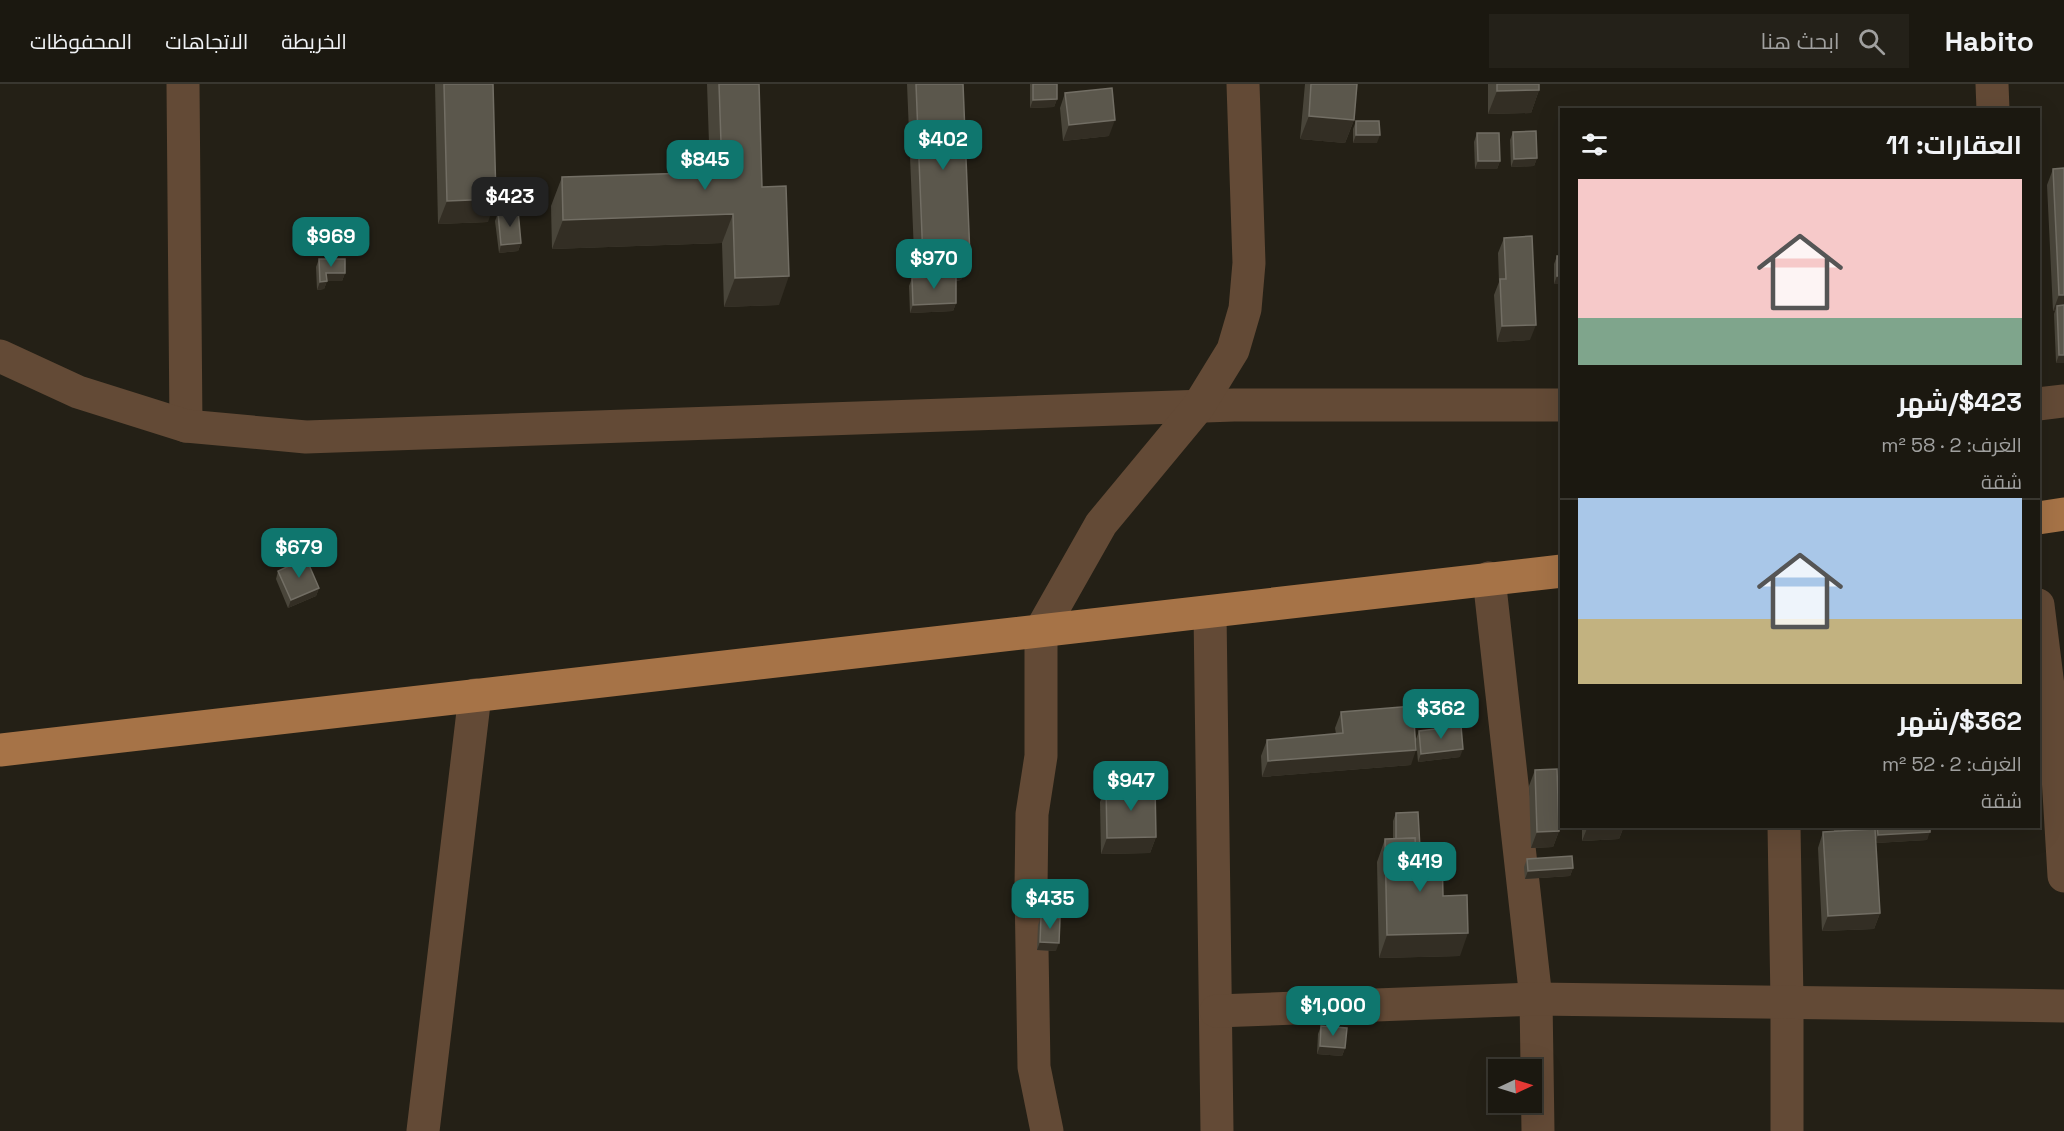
<!DOCTYPE html>
<html lang="ar">
<head>
<meta charset="utf-8">
<style>
	:root { --surface:#1b1810; --page:#242119; --text:#f1f3f6; --muted:#a0a09f; --line:#393730; --accent:#0f766e }
	body { margin:0; font-family:"Space Grotesk",Cairo,sans-serif; background:var(--page); color:var(--text); direction:rtl; height:100vh; display:flex; flex-direction:column; font-size:22px; white-space:nowrap }
	* { box-sizing:border-box; margin:0 }
	p { font-size:20px; color:var(--muted) }
	.icon { flex:none; width:33px; height:33px; fill:none; stroke:currentColor; stroke-width:2; stroke-linecap:round; stroke-linejoin:round }
	.map { position:relative; flex:1; overflow:hidden; direction:ltr }
	.panel { position:absolute; left:1560px; top:24px; width:480px; height:720px; display:flex; flex-direction:column; background:var(--surface); border-radius:0px; box-shadow:0 6px 24px #0002,0 0 0 2px var(--line); direction:rtl }
	.panel>* { flex:none }
	.needle { width:39px; rotate:86deg }
	.tools { position:absolute; left:1488px; top:975px; display:grid; gap:12px }
	.tools a { display:grid; place-items:center; width:54px; height:54px; border-radius:0px; background:var(--surface); box-shadow:0 6px 24px #0002,0 0 0 2px var(--line); font-size:30px }
	.price { position:absolute; translate:-50% -51px; padding:0 14px; border-radius:12px; background:var(--accent); color:#fff; font-size:20px; line-height:39px; filter:drop-shadow(0 2px 3px #0008) }
	.price::after { content:''; position:absolute; left:50%; top:36px; width:18px; height:14px; margin-left:-9px; background:inherit; clip-path:polygon(0 0,100% 0,50% 100%) }
	.price.current { background:#222; color:#fff }
	ul { padding:0; list-style:none }
	li { display:grid; align-content:center; gap:12px; height:318px; padding:0 18px }
	li+li { border-top:2px solid var(--line) }
	li span { display:grid; place-items:center; height:186px; border-radius:0px; color:#555 }
	li>.icon { margin-inline-start:auto }
	span .icon { width:108px; height:108px; fill:#fffc; stroke-width:1 }
	li b { font-size:26px }
	h2 { display:flex; justify-content:space-between; align-items:center; height:72px; padding:0 18px; font-size:26px }
	header { display:flex; align-items:center; gap:36px; box-sizing:border-box; height:84px; padding:0 30px; background:var(--surface); border-bottom:2px solid var(--line) }
	header strong { font-size:28px }
	nav { display:flex; gap:33px; margin-inline-start:auto; font-size:21px }
	.search { width:420px; height:54px; background:var(--page); display:flex; align-items:center; gap:15px; box-sizing:border-box; padding:0 21px; border-radius:0px; color:var(--muted); font-size:22px }
	.map>svg:first-child { display:block }
	.lines { fill:none; stroke-linecap:round; stroke-linejoin:round }
	.minor { stroke:#634a36; stroke-width:33 }
	.primary { stroke:#a67347; stroke-width:33 }
	.wall { fill:#49453a }
	.shaded-wall { fill:#332e24 }
	.building { fill:#5b574c; stroke:#726e64; stroke-width:1.5 }
</style>
</head>
<body>
<header>
<strong>Habito</strong>
<div class="search"><svg class="icon" aria-label="search" viewBox="0 0 24 24"><circle cx="10" cy="10" r="6"/><path d="M15 15l6 6"/></svg>ابحث هنا</div>
<nav><a>الخريطة</a><a>الاتجاهات</a><a>المحفوظات</a></nav>
</header>
<div class="map">
<svg width="2064" height="1047" viewBox="0 0 2064 1047">
	<rect width="100%" height="100%" fill="#242016"/>
	<g class="lines">
		<g class="minor">
			<polyline points="183,0 186,342"/>
			<polyline points="1992,0 1993,26"/>
			<polyline points="0,272 78,308 186,342 306,353 1234,321 1562,321"/>
			<polyline points="2038,320 2064,317"/>
			<polyline points="1489,494 1536,915 1538,1047"/>
			<polyline points="2038,521 2057,675 2064,792"/>
			<polyline points="1210,528 1217,1047"/>
			<polyline points="1784,742 1787,918 1787,1047"/>
			<polyline points="1216,927 1536,915 2064,922"/>
			<polyline points="423,1047 475,611"/>
			<polyline points="1047,1047 1034,983 1031,804 1032,730 1041,672 1041,546 1101,440 1198,323 1233,266 1245,225 1249,179 1243,0"/>
		</g>
		<g class="primary">
			<polyline points="2038,434 2064,430"/>
			<polyline points="0,666 1562,487"/>
		</g>
	</g>
	<g class="wall">
		<polygon points="435,0 493,0 488,138 438,140"/>
		<polygon points="707,0 759,0 762,103 779,221 724,223 722,159 552,165 551,122 562,93 710,89"/>
		<polygon points="907,0 963,0 970,173 961,196 956,197 956,219 953,227 910,229 909,202 912,194 915,193"/>
		<polygon points="1030,0 1057,0 1057,15 1054,23 1030,24"/>
		<polygon points="1305,0 1357,0 1354,36 1345,59 1300,55"/>
		<polygon points="1488,0 1539,0 1539,6 1531,29 1488,30"/>
		<polygon points="1065,9 1109,52 1063,57 1060,24"/>
		<polygon points="1356,37 1377,59 1353,59 1353,45"/>
		<polygon points="1513,48 1537,74 1534,82 1511,83 1510,56"/>
		<polygon points="1477,49 1500,77 1497,85 1475,85 1474,58"/>
		<polygon points="2064,84 2064,279 2056,279 2054,230 2055,227 2053,227 2047,101 2053,85"/>
		<polygon points="498,129 521,159 518,167 499,169 495,137"/>
		<polygon points="1504,154 1530,256 1497,258 1494,211 1499,198 1498,169"/>
		<polygon points="1557,172 1562,200 1554,200 1554,180"/>
		<polygon points="319,175 345,189 342,197 327,197 324,205 317,206 316,183"/>
		<polygon points="278,487 319,504 316,512 288,524 276,495"/>
		<polygon points="1341,628 1411,681 1262,693 1261,672 1267,656 1336,650 1335,644"/>
		<polygon points="1419,647 1460,673 1418,678 1416,655"/>
		<polygon points="1535,686 1559,747 1553,763 1531,764 1529,702"/>
		<polygon points="1106,703 1156,753 1150,769 1101,770 1100,718"/>
		<polygon points="1396,729 1420,764 1418,770 1443,812 1460,872 1379,874 1377,778 1385,755 1393,755 1393,737"/>
		<polygon points="1582,742 1624,742 1619,755 1582,757"/>
		<polygon points="1834,742 1874,742 1873,746 1874,745 1874,742 1930,742 1927,756 1876,759 1880,829 1874,845 1822,847 1818,764 1823,748 1834,747"/>
		<polygon points="1527,775 1573,784 1570,792 1525,795 1524,783"/>
		<polygon points="1041,833 1056,867 1037,866 1038,841"/>
		<polygon points="1321,942 1345,964 1342,972 1317,970 1318,950"/>
	</g>
	<g class="shaded-wall">
		<polygon points="1539,6 1531,29 1488,30 1497,7"/>
		<polygon points="1057,15 1054,23 1030,24 1033,16"/>
		<polygon points="1309,32 1354,36 1345,59 1300,55"/>
		<polygon points="1115,36 1109,52 1063,57 1069,41"/>
		<polygon points="1356,51 1380,51 1377,59 1353,59"/>
		<polygon points="1537,74 1534,82 1511,83 1514,75"/>
		<polygon points="1478,77 1500,77 1497,85 1475,85"/>
		<polygon points="496,115 488,138 438,140 447,117"/>
		<polygon points="733,130 722,159 552,165 563,136"/>
		<polygon points="521,159 518,167 499,169 501,161"/>
		<polygon points="970,173 961,196 915,199 923,176"/>
		<polygon points="326,189 345,189 342,197 323,197"/>
		<polygon points="789,192 779,221 724,223 735,194"/>
		<polygon points="1557,192 1562,192 1562,200 1554,200"/>
		<polygon points="327,197 324,205 317,206 320,198"/>
		<polygon points="2059,211 2064,211 2064,226 2057,222 2055,227 2053,227"/>
		<polygon points="956,219 953,227 910,229 913,221"/>
		<polygon points="1536,241 1530,256 1497,258 1502,242"/>
		<polygon points="2059,271 2064,271 2064,279 2056,279"/>
		<polygon points="319,504 316,512 288,524 291,516"/>
		<polygon points="1463,665 1460,673 1418,678 1421,670"/>
		<polygon points="1416,666 1411,681 1262,693 1268,677"/>
		<polygon points="1588,742 1624,742 1619,755 1582,757"/>
		<polygon points="1874,742 1869,757 1835,758 1841,743"/>
		<polygon points="1559,747 1553,763 1531,764 1537,748"/>
		<polygon points="1930,748 1927,756 1875,759 1878,751"/>
		<polygon points="1156,753 1150,769 1101,770 1107,754"/>
		<polygon points="1397,764 1420,764 1417,772"/>
		<polygon points="1573,784 1570,792 1525,795 1528,787"/>
		<polygon points="1880,829 1874,845 1822,847 1828,832"/>
		<polygon points="1468,849 1460,872 1379,874 1387,851"/>
		<polygon points="1040,858 1059,859 1056,867 1037,866"/>
		<polygon points="1320,962 1345,964 1342,972 1317,970"/>
	</g>
	<g class="building">
		<polygon points="444,0 493,0 496,115 447,117"/>
		<polygon points="719,0 759,0 762,103 786,102 789,192 735,194 733,130 563,136 562,93 722,88"/>
		<polygon points="916,0 963,0 970,173 923,176"/>
		<polygon points="1033,0 1057,0 1057,15 1033,16"/>
		<polygon points="1311,0 1357,0 1354,36 1309,32"/>
		<polygon points="1497,0 1539,0 1539,6 1497,7"/>
		<polygon points="1112,4 1115,36 1069,41 1065,9"/>
		<polygon points="1356,37 1379,37 1380,51 1356,51"/>
		<polygon points="1536,47 1537,74 1514,75 1513,48"/>
		<polygon points="1477,49 1499,49 1500,77 1478,77"/>
		<polygon points="2064,84 2064,211 2059,211 2053,85"/>
		<polygon points="518,126 521,159 501,161 498,129"/>
		<polygon points="1532,152 1536,241 1502,242 1500,195 1506,195 1504,154"/>
		<rect x="1557" y="172" width="5" height="20"/>
		<polygon points="319,175 345,175 345,189 326,189 327,197 320,198"/>
		<polygon points="956,192 956,219 913,221 912,194"/>
		<polygon points="2064,221 2064,271 2059,271 2057,222"/>
		<polygon points="306,474 319,504 291,516 278,487"/>
		<polygon points="1413,622 1416,666 1268,677 1267,656 1343,649 1341,628"/>
		<polygon points="1461,642 1463,665 1421,670 1419,647"/>
		<polygon points="1557,685 1559,747 1537,748 1535,686"/>
		<polygon points="1155,701 1156,753 1107,754 1106,703"/>
		<polygon points="1418,728 1420,764 1415,764 1415,754 1396,755 1396,729"/>
		<polygon points="1877,742 1930,742 1930,748 1878,751"/>
		<polygon points="1875,745 1880,829 1828,832 1823,748"/>
		<polygon points="1415,754 1416,770 1442,769 1443,812 1467,811 1468,849 1387,851 1385,755"/>
		<polygon points="1572,772 1573,784 1528,787 1527,775"/>
		<polygon points="1041,833 1060,834 1059,859 1040,858"/>
		<polygon points="1321,942 1347,944 1345,964 1320,962"/>
	</g>
</svg>
<div class="tools">
<a><svg class="needle" viewBox="-14 -14 28 28"><path d="M0-13l5 13h-10z" fill="#e53935"/><path d="M0 13l5-13h-10z" fill="#a0a09f"/></svg></a>
</div>
<b class="price" style="left:943px;top:87px">$402</b>
<b class="price" style="left:705px;top:107px">$845</b>
<b class="price current" style="left:510px;top:144px">$423</b>
<b class="price" style="left:331px;top:184px">$969</b>
<b class="price" style="left:934px;top:206px">$970</b>
<b class="price" style="left:299px;top:495px">$679</b>
<b class="price" style="left:1441px;top:656px">$362</b>
<b class="price" style="left:1131px;top:728px">$947</b>
<b class="price" style="left:1420px;top:809px">$419</b>
<b class="price" style="left:1050px;top:846px">$435</b>
<b class="price" style="left:1333px;top:953px">$1,000</b>
<section class="panel">
<h2>العقارات: 11<svg class="icon" aria-label="filters" viewBox="0 0 24 24"><path d="M4 7h16M4 17h16"/><circle cx="9" cy="7" r="2"/><circle cx="15" cy="17" r="2"/></svg></h2>
<ul>
<li><span style="background:linear-gradient(#f6c9c9 75%,#7fa58c 0)"><svg class="icon" aria-label="home" viewBox="0 0 24 24"><path d="M3 11l9-7 9 7M6 9v11h12V9"/></svg></span><div><b>$423/شهر</b><p>الغرف: 2 · 58 m²</p><p>شقة</p></div></li>
<li><span style="background:linear-gradient(#a9c7e8 65%,#c2b280 0)"><svg class="icon" aria-label="home" viewBox="0 0 24 24"><path d="M3 11l9-7 9 7M6 9v11h12V9"/></svg></span><div><b>$362/شهر</b><p>الغرف: 2 · 52 m²</p><p>شقة</p></div></li>
</ul>
</section>
</div>
</body>
</html>
